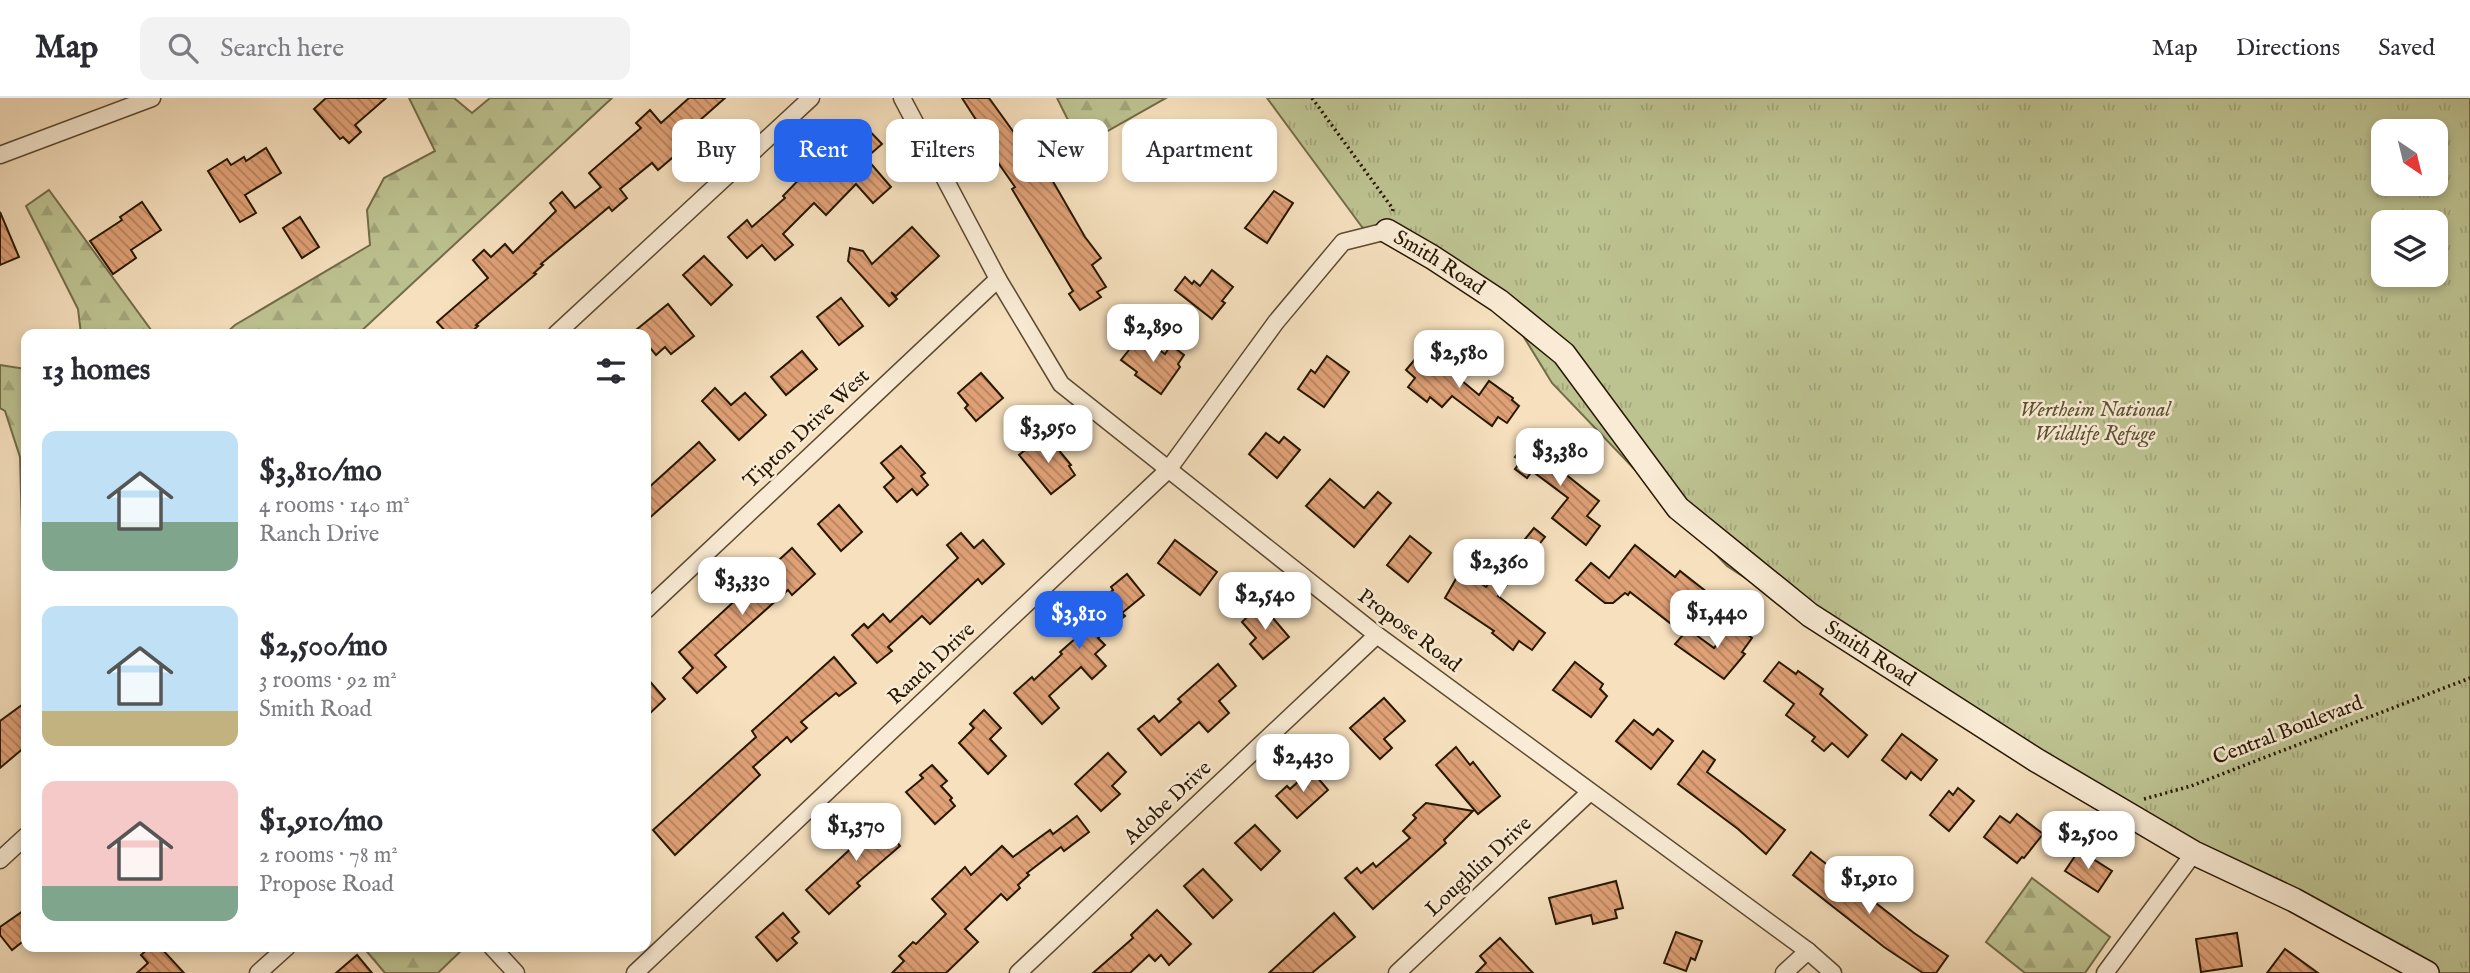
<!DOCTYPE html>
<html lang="en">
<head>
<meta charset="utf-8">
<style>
	:root { --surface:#fff; --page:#f2f2f3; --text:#2b2b33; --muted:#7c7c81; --line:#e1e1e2; --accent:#2563eb }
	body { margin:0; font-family:"IM FELL English",serif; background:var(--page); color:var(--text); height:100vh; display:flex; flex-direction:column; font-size:26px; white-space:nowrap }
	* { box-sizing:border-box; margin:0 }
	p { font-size:23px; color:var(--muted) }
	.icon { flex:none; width:38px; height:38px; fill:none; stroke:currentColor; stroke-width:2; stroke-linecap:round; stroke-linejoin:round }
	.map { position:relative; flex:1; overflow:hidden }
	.drawer { position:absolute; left:21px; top:231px; width:630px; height:623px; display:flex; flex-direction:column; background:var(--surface); border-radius:14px; box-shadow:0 4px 10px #0003 }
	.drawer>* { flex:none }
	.hud { position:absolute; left:672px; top:21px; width:665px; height:63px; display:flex; gap:14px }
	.needle { width:46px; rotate:145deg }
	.buttons { position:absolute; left:2371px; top:21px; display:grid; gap:14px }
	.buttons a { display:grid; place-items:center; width:77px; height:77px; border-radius:14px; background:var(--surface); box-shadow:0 4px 10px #0003; font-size:35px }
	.price { position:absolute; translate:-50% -60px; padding:0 16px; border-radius:14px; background:#fff; color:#222; font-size:23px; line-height:46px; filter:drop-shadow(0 2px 4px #0008) }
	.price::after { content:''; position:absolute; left:50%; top:42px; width:21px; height:16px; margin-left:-10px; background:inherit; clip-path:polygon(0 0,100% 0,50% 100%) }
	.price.selected { background:var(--accent); color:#fff }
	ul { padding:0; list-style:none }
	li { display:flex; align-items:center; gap:21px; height:175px; padding:0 21px }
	li span { display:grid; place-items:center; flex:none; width:196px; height:140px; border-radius:14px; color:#555 }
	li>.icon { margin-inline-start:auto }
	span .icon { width:84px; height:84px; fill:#fffc; stroke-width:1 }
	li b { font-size:30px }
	h2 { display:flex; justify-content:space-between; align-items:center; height:84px; padding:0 21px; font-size:30px }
	.tag { padding:0 24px; border-radius:14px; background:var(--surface); box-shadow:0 4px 10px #0003; font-size:24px; line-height:63px }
	.tag.selected { background:var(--accent); color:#fff }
	header { display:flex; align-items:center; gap:42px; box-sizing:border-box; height:98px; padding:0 35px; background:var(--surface); border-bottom:2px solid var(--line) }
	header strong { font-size:33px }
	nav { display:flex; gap:38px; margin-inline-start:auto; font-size:24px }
	.search { width:490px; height:63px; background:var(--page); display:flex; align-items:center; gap:18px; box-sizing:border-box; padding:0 24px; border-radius:14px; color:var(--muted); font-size:26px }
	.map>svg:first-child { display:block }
	.forest { fill:url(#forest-firs); stroke:#726c49; stroke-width:2 }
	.park { fill:url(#park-tufts); stroke:#726c49; stroke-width:2; fill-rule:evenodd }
	.building { fill:url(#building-back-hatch); stroke:#271701; stroke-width:2 }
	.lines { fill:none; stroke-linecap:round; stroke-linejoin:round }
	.street-casing { stroke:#5b4930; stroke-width:19 }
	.secondary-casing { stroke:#271701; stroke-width:26 }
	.path { stroke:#271701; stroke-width:3.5; stroke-dasharray:2 3.5; stroke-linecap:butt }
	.street { stroke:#f9ebd5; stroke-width:16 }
	.secondary { stroke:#f9ebd5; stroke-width:23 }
	.labels { text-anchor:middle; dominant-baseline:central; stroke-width:5; stroke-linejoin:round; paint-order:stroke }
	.street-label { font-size:21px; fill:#271701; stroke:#f9ebd5 }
	.park-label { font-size:21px; font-style:italic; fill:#5c5333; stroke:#f9ebd5 }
</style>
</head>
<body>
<header>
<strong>Map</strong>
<div class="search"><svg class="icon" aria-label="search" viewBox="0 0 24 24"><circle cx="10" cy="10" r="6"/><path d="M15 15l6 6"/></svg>Search here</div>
<nav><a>Map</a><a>Directions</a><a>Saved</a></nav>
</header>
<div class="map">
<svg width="2470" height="875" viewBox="0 0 2470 875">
	<defs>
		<pattern id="forest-firs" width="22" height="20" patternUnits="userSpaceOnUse" patternTransform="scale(1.75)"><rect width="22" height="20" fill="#bdc291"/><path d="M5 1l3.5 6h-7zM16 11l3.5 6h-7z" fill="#a2a67b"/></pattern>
		<pattern id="park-tufts" width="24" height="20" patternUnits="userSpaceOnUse" patternTransform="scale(1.75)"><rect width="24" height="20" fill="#bdc291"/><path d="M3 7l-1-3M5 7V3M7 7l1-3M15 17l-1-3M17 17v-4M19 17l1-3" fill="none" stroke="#a2a67b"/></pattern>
		<pattern id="building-back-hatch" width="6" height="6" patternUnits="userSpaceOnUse" patternTransform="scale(1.75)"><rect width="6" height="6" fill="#e0a177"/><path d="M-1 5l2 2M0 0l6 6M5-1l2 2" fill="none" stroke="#b6825f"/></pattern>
	</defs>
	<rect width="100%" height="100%" fill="#f6e0be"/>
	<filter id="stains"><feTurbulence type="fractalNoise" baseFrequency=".00286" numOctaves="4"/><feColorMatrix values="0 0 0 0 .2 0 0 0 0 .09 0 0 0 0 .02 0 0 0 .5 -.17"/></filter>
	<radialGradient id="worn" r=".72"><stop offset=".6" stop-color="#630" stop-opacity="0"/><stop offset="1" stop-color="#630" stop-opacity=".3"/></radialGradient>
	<g class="forest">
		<polygon points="409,0 454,0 472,15 490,0 612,0 358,236 225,236 235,227 370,147 367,112 384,80 435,53"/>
		<polygon points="1057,0 1166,0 1081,48"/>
		<polygon points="49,92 154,236 81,236 78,211 26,108"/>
		<polygon points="0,267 26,271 26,435 22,432 20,359 5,313 0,310"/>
		<polygon points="2032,780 2110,839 2085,875 2025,875 1986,844"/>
		<polygon points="363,849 465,849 438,875 385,875"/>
	</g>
	<path class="park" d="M1267 0H2470V875H2430L1970 628 1727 468 1552 285 1503 205 1475 182 1362 129ZM2384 33H2436V86H2384ZM2384 124H2436V177H2384Z"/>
	<g class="building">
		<polygon points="326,0 386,0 355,27 361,34 349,45 343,39 340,41 314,11"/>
		<polygon points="689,0 725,0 690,31 691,33 684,40 686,43 677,51 679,54 658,72 652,65 620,91 627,100 612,113 609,109 541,166 543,167 534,175 536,176 476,227 478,228 469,236 448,236 437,224 488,180 473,162 484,152 491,159 505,146 513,155 556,113 550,105 562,94 575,110 601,89 589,75 641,30 636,25 650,12 661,25"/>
		<polygon points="962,0 989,0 1020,43 1030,36 1045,57 1040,61 1085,139 1101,160 1092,167 1106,189 1097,194 1101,199 1080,212 1069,196 1073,193 1012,91 1015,89 992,56 996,53"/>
		<polygon points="860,23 882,46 866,60 891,89 873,105 856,86 826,117 814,105 783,136 793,147 775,162 762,147 747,160 728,139 747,122 752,129 785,100 783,98 814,66"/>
		<polygon points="266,50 281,75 245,97 256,115 240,124 208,73 227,61 231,67 244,59 246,63"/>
		<polygon points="1274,93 1293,105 1267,145 1245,130"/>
		<polygon points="142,104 161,132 131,152 136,160 113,176 90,143 122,122 120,119"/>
		<polygon points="0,114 19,159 0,167"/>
		<polygon points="300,119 319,149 302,160 283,130"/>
		<polygon points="912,129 939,158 896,198 891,194 897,201 889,208 848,163 850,150 863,153 872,166"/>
		<polygon points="704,158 732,187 711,207 683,177"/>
		<polygon points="1212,172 1233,189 1222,203 1225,205 1212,221 1175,192 1185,179 1192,186 1194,183 1200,188"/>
		<polygon points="841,200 863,228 839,247 817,219"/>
		<polygon points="668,206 694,238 671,256 665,249 656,257 646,245 646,236 639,236 636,232"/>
		<polygon points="1140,238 1165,256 1171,247 1184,257 1178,266 1180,269 1161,296 1135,277 1137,274 1121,262"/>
		<polygon points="802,253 817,271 786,297 771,279"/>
		<polygon points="1422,253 1434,263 1437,258 1450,269 1450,273 1479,297 1489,283 1513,300 1512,302 1519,308 1507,325 1498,319 1492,328 1452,298 1442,309 1430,299 1427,304 1408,289 1415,280 1406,272"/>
		<polygon points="1327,258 1349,274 1324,309 1298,291 1311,272 1315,275"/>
		<polygon points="981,275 1003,300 976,323 965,310 968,307 958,295"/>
		<polygon points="715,290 731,307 745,295 766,317 739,342 702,303"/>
		<polygon points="1266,335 1279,345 1284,339 1300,352 1277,380 1249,356"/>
		<polygon points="1531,337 1566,362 1559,371 1599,403 1587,418 1600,428 1586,447 1552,420 1568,400 1532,373 1527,380 1515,371 1521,363 1515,359"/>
		<polygon points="1040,340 1052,354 1057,350 1071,367 1069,368 1075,377 1051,396 1019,357"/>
		<polygon points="699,344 715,362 646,423 646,392"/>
		<polygon points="901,348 925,375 921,378 928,387 917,397 912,391 897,404 884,389 894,380 881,365"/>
		<polygon points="1330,381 1364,410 1378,394 1391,405 1354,449 1306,408"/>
		<polygon points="839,407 862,434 841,453 818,426"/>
		<polygon points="1534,430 1545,439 1498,498 1545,535 1532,552 1519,543 1513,552 1492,535 1494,533 1445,500 1461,472 1486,489"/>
		<polygon points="961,435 974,450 983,442 1004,466 982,486 978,481 930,526 922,518 888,549 892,553 877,565 852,537 864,526 868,530 883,516 890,524 958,460 947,447"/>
		<polygon points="1410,438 1431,455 1408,484 1387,467"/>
		<polygon points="1175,442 1217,474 1200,497 1158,465"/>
		<polygon points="1635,447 1675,479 1680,473 1708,495 1679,532 1630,494 1628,497 1625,495 1613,505 1605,505 1576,482 1591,465 1609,480"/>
		<polygon points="792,450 815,476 792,497 788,492 715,557 726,569 697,595 683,580 693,570 679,554"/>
		<polygon points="1127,476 1144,497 1122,515 1125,518 1098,540 1105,547 1095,556 1106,568 1092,581 1081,569 1049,598 1059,610 1042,626 1014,595 1032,579 1034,582 1062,556 1060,554 1076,540 1072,536 1100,510 1097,505 1113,492 1111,489"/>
		<polygon points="1261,506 1289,539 1263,561 1250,546 1256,540 1242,524"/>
		<polygon points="1732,525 1752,540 1742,554 1745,556 1724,581 1675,546 1688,531 1714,550"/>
		<polygon points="834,559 856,585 839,598 836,595 801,624 807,630 791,644 787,639 753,669 760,677 675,757 653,732 756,639 752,633"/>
		<polygon points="1575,564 1603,586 1600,591 1607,598 1591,619 1553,592"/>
		<polygon points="1779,564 1796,576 1798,573 1823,591 1820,596 1867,637 1848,659 1832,645 1824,653 1812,643 1815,639 1786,617 1794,606 1764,583"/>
		<polygon points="1218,566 1236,588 1219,603 1229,615 1208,634 1199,624 1161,657 1138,631 1154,618 1159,624 1181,604 1178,601"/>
		<polygon points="646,579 665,601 646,619"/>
		<polygon points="1384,600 1405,623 1384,641 1392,650 1380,661 1350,630"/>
		<polygon points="26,604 26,648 0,670 0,623"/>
		<polygon points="984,612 1001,630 990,641 1006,658 988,676 959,645 974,630 970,626"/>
		<polygon points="1634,622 1653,637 1658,631 1673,643 1651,671 1616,643"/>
		<polygon points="1902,636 1937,662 1921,682 1911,674 1906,681 1882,662"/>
		<polygon points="1456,649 1470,667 1473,664 1500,698 1478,716 1436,667"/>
		<polygon points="1703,653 1715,662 1707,674 1785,732 1766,756 1738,731 1678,686"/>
		<polygon points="1108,655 1126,674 1112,688 1120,696 1101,713 1075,686"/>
		<polygon points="932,667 947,683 941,688 952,700 950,702 955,708 935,726 906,694 923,680 920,677"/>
		<polygon points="1311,672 1328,692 1297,720 1276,698 1287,688 1290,691"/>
		<polygon points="1958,690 1974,703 1949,733 1930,717 1949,693 1953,697"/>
		<polygon points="1426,705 1473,713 1444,742 1446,745 1373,811 1345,780 1357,770 1361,775 1373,765 1376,769 1410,740 1403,733 1416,720 1413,717"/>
		<polygon points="883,713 898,731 891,737 900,748 857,785 860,788 829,816 806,792 858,744 853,739"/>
		<polygon points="2017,716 2043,736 2024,760 2022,759 2017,765 1984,739 2000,718 2010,725"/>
		<polygon points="1077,718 1089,734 1064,753 1061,749 1027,775 1029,777 1018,787 1020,790 1007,802 1001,796 965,831 978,844 946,875 892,875 904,863 899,858 913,844 916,846 946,816 932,801 965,769 971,777 1002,748 1013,759 1050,732 1053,736"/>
		<polygon points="1255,727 1280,753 1261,772 1235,745"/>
		<polygon points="2079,752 2112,773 2098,794 2065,773"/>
		<polygon points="1811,754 1914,835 1948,858 1936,875 1923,875 1884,849 1793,777"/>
		<polygon points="1203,771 1232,802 1213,820 1184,788"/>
		<polygon points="1616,783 1623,810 1615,812 1617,820 1593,826 1591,817 1556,826 1549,800"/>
		<polygon points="26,811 26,841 12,852 0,837 0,829"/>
		<polygon points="1157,812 1191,846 1169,867 1161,857 1155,863 1149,857 1130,875 1093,875 1133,840 1131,837"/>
		<polygon points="783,815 799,834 792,840 797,845 777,863 756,839"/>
		<polygon points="1334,815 1355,839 1312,875 1269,875"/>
		<polygon points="1676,834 1702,843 1695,862 1691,860 1686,873 1664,865"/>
		<polygon points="2237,835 2242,868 2201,874 2196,841"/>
		<polygon points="1500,840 1533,875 1476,875 1486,865 1480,858"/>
		<polygon points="150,849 160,849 184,875 137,875 148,865 141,857"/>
		<polygon points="2285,851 2318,875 2267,875"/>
		<polygon points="357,857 372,875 336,875"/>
	</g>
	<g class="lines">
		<defs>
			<g id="street">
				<polyline points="902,0 998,181 1061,286 1377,537 1808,853 1833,875"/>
				<polyline points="0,57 152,0"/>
				<polyline points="556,236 811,0"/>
				<polyline points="646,512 998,181"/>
				<polyline points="0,762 26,738"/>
				<polyline points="492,849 516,875"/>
				<polyline points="258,875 287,849"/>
				<polyline points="635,875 1168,372 1276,224 1343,144 1387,133"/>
				<polyline points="1018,875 1377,537"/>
				<polyline points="1397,875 1590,694"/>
				<polyline points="1784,875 1808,853"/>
				<polyline points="2105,875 2194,755"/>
			</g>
			<g id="secondary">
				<path id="s1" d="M1387 133 1432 159 1499 203 1564 256 1678 410 1810 517 2036 662 2194 755 2294 802 2427 875"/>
			</g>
		</defs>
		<use href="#street" class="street-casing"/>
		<use href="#secondary" class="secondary-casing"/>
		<g class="path">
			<polyline points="1312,0 1393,111 1392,115"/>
			<polyline points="2144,701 2191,688 2470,580"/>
		</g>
		<use href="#street" class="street"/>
		<use href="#secondary" class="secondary"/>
	</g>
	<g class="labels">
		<g class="street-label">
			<text stroke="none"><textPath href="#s1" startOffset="61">Smith Road</textPath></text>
			<text transform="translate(807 331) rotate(-43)">Tipton Drive West</text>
			<text transform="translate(1409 533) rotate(37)">Propose Road</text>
			<text stroke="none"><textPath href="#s1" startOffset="649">Smith Road</textPath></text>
			<text transform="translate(932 566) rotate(-43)">Ranch Drive</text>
			<text transform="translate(2288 633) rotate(-21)">Central Boulevard</text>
			<text transform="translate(1168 705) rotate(-43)">Adobe Drive</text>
			<text transform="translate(1479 769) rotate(-43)">Loughlin Drive</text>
		</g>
		<g class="park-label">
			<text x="2095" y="312">Wertheim National<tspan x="2095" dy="24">Wildlife Refuge</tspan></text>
		</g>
	</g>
	<rect width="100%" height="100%" filter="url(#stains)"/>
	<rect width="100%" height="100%" fill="url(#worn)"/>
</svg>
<div class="buttons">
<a><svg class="needle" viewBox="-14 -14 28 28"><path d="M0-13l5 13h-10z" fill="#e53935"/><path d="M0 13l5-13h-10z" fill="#7c7c81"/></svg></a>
<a><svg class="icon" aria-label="layers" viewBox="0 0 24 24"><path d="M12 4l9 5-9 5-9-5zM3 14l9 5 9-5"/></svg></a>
</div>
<b class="price" style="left:1153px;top:266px">$2,890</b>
<b class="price" style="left:1459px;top:292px">$2,580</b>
<b class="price" style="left:1048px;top:367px">$3,950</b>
<b class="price" style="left:1560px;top:390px">$3,380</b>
<b class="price" style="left:1499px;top:501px">$2,360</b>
<b class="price" style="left:742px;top:519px">$3,330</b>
<b class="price" style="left:1265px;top:534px">$2,540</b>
<b class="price" style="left:1717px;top:552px">$1,440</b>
<b class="price selected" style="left:1079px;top:553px">$3,810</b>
<b class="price" style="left:1303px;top:696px">$2,430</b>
<b class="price" style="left:856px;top:765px">$1,370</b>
<b class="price" style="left:2088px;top:773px">$2,500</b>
<b class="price" style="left:1869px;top:818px">$1,910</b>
<div class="hud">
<a class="tag">Buy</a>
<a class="tag selected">Rent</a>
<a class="tag">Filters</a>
<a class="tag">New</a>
<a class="tag">Apartment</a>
</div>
<section class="drawer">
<h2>13 homes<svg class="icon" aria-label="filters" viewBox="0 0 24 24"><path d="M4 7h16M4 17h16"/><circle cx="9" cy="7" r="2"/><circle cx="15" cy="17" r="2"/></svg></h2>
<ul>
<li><span style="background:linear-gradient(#bfe0f5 65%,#7fa58c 0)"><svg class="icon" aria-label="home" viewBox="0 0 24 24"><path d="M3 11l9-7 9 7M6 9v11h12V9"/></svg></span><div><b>$3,810/mo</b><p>4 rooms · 140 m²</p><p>Ranch Drive</p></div></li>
<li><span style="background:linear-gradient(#bfe0f5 75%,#c2b280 0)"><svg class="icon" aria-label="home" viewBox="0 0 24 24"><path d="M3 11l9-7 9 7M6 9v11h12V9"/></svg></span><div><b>$2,500/mo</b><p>3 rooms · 92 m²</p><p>Smith Road</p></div></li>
<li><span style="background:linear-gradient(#f6c9c9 75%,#7fa58c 0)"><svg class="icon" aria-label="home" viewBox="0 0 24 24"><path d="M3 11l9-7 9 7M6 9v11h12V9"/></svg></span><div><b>$1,910/mo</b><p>2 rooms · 78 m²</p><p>Propose Road</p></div></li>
</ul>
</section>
</div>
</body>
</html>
